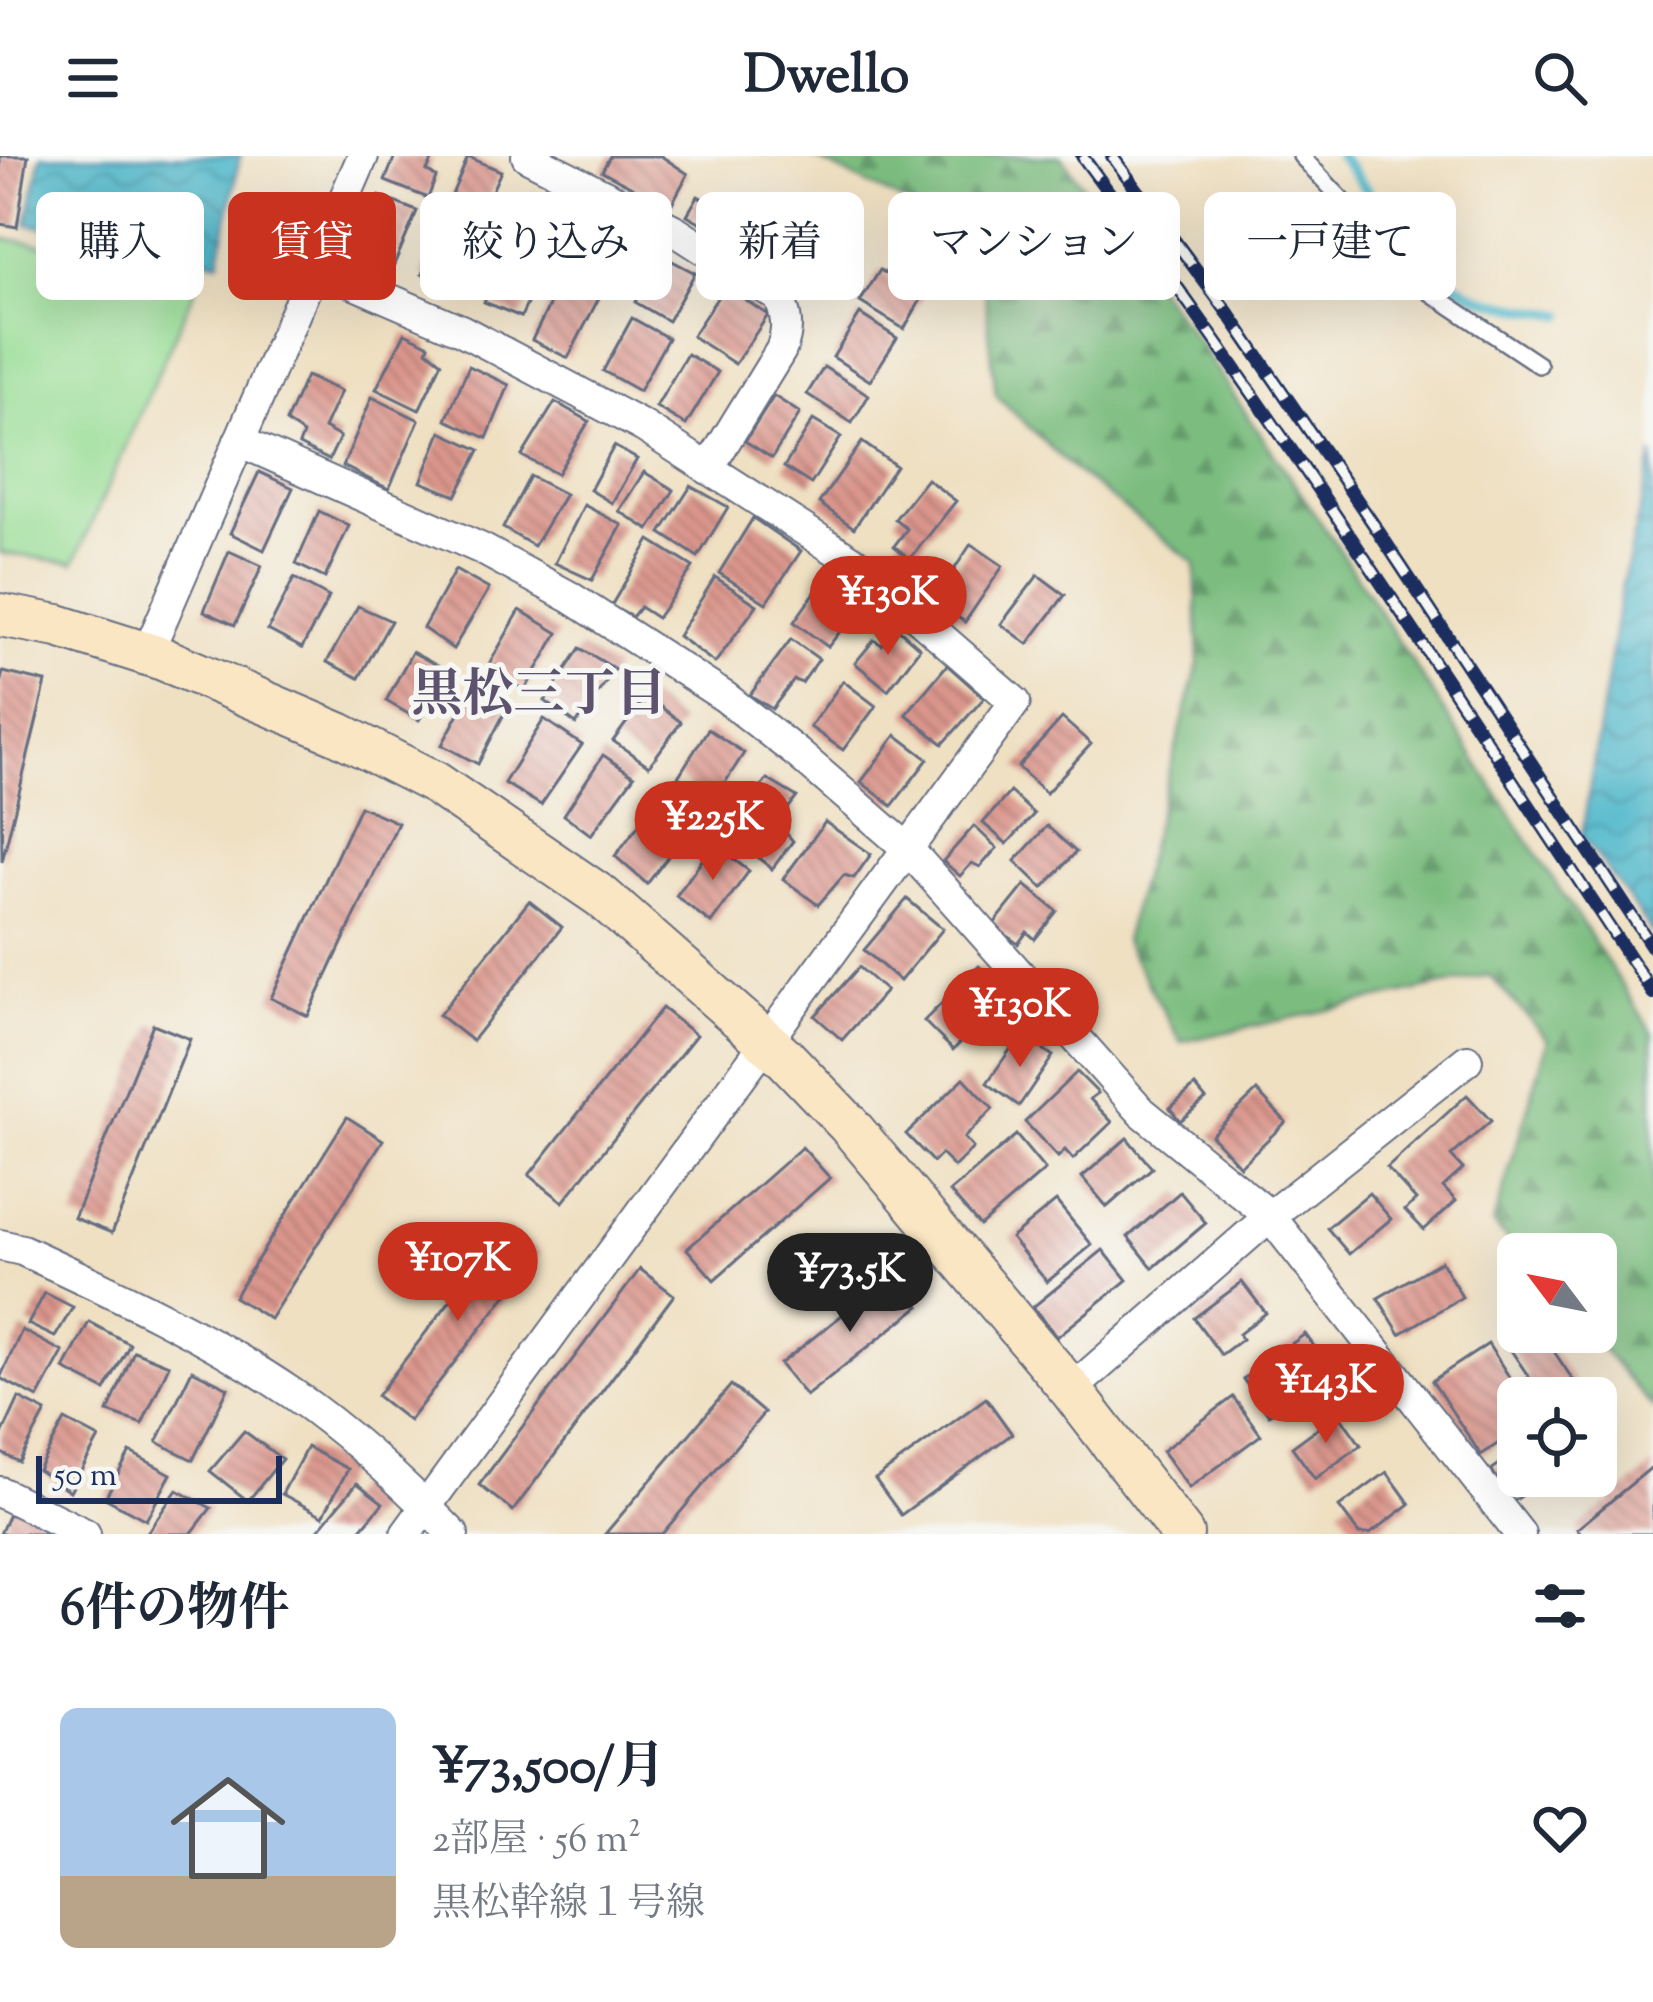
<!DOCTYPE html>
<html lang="ja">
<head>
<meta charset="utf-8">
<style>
	:root { --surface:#fff; --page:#f6f6f7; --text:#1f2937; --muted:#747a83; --accent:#c8321e }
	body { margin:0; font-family:"Sorts Mill Goudy","Noto Serif JP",serif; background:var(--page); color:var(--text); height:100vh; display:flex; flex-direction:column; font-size:45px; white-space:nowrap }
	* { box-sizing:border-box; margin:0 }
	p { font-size:39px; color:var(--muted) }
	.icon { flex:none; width:66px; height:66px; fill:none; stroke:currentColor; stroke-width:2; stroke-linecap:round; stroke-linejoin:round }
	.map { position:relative; height:1378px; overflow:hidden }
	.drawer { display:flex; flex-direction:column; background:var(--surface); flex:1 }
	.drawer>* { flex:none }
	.hud { position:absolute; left:36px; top:36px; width:1581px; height:108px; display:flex; gap:24px }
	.needle { width:78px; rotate:302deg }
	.fabs { position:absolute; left:1497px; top:1077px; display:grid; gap:24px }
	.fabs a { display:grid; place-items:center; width:120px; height:120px; border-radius:18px; background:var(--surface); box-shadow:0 12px 48px #0002; font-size:60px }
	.scale { position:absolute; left:36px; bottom:30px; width:246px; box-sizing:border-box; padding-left:12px; border:6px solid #1b2f5e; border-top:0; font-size:33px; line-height:42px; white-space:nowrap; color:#1b2f5e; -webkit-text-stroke:9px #f6f6f2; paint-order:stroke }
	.price { position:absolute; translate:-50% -102px; padding:0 27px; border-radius:42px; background:var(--accent); color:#fff; font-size:39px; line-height:78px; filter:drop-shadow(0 3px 6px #0008) }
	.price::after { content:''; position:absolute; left:50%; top:72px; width:36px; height:27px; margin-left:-18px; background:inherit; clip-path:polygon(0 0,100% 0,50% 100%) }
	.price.current { background:#222; color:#fff }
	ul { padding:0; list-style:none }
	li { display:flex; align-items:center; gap:36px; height:300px; padding:0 60px }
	li span { display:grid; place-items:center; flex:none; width:336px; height:240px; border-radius:18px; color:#555 }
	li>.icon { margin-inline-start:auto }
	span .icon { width:144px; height:144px; fill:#fffc; stroke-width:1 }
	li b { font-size:51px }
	h2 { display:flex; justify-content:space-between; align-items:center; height:144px; padding:0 60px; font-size:51px }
	.chip { padding:0 42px; border-radius:18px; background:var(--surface); box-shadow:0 12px 48px #0002; font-size:42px; line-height:108px }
	.chip.current { background:var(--accent); color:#fff }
	header { display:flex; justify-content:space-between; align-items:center; height:156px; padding:0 60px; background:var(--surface); font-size:54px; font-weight:700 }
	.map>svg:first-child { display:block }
	.forest { fill:url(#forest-firs); stroke:#4b766e; stroke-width:3 }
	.pitch { fill:#9ade96; stroke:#5a867a; stroke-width:3 }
	.water { fill:url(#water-waves); stroke:#347394; stroke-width:3 }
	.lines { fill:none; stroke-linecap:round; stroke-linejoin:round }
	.stream { stroke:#4db7ca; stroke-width:10 }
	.building { fill:url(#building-back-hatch) }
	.lane-casing { stroke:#656d81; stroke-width:20 }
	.street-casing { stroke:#656d81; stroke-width:34 }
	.secondary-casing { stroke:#656d81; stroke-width:46 }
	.lane { stroke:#fff; stroke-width:15 }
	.street { stroke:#fff; stroke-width:30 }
	.secondary { stroke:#fbe6c3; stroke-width:42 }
	.rail-casing { stroke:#1b2f5e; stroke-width:14 }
	.rail { stroke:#f6f6f2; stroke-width:9; stroke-dasharray:27; stroke-linecap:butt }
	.labels { text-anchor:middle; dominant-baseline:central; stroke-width:10; stroke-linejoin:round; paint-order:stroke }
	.neighbourhood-label { font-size:51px; font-weight:bold; fill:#5e536e; stroke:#f6f6f2 }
</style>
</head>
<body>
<header><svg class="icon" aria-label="menu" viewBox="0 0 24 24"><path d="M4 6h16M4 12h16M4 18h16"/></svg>Dwello<svg class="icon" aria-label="search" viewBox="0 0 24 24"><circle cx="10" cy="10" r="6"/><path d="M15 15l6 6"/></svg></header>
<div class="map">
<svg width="1653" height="1378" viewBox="0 0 1653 1378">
	<defs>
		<pattern id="forest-firs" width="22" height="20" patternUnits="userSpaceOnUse" patternTransform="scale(3)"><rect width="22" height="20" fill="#7bbd7f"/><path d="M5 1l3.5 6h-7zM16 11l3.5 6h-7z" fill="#649a6b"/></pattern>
		<pattern id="water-waves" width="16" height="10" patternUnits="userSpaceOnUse" patternTransform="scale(3)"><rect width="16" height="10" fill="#4db7ca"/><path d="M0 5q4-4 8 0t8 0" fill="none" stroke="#3f95a7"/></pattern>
		<pattern id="building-back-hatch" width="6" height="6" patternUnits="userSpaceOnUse" patternTransform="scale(3)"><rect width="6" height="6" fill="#db968c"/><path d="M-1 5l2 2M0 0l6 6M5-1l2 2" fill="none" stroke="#b17b76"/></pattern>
	</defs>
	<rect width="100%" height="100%" fill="#f6f6f2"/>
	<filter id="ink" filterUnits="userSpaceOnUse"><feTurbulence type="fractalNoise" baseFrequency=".00833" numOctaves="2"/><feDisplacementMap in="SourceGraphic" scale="24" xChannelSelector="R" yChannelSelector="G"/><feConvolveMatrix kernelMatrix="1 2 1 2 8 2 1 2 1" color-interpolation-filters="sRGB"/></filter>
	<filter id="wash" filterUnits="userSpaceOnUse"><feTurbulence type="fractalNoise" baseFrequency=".004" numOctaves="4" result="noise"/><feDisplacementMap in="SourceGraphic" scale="48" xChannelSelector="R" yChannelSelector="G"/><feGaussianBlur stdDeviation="2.7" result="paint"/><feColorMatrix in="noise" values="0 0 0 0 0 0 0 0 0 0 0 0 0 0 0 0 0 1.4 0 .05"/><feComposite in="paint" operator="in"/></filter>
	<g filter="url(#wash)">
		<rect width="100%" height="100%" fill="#efe0c2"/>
		<polygon class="forest" points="810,0 1061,0 1199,188 1336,389 1653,877 1653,1252 1587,1176 1596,1176 1596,1098 1520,1098 1493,1068 1548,884 1489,819 1181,886 1124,785 1199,505 1195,407 1075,315 996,239 979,83"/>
		<polygon class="pitch" points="0,82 204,113 74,407 0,397"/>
		<g class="water">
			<polygon points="41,0 240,0 219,106 27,68"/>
			<polygon points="1653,298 1653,778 1582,679 1621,433"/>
		</g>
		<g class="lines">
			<path class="stream" d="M1339 0C1373 39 1426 115 1471 137 1498 150 1534 153 1563 159"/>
		</g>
		<g id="blocks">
			<g class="building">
				<polygon points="0,0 28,0 17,71 0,68"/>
				<polygon points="395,0 433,3 427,15 436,21 428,42 385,25"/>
				<polygon points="610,0 661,0 688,18 670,51 602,15"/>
				<polygon points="468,1 501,15 480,61 448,48"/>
				<polygon points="533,36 561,48 549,78 566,84 559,100 514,81"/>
				<polygon points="379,40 417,55 390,118 353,99"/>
				<polygon points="698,40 744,66 734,85 687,59"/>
				<polygon points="596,63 626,80 601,126 571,110"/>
				<polygon points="445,69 476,82 452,134 422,118"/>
				<polygon points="785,77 827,104 809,133 767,107"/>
				<polygon points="507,93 545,108 521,161 484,146"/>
				<polygon points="661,99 695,117 668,165 635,146"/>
				<polygon points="880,114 923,140 904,173 860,146"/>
				<polygon points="566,115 603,134 568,202 532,184"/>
				<polygon points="725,130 768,159 735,208 692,180"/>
				<polygon points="860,158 897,182 870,225 833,201"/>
				<polygon points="632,162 668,182 639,235 603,215"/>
				<polygon points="405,177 429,189 427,194 442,206 419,254 376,233"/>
				<polygon points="687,198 718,216 686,269 656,251"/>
				<polygon points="469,210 509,229 487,282 446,264"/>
				<polygon points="824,211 869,239 852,267 807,238"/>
				<polygon points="306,220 341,235 324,272 340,281 329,304 299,289 303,278 286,266"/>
				<polygon points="774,240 800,257 772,302 745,285"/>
				<polygon points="372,241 419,264 389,333 343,310"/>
				<polygon points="555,246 589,265 557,318 522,300"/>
				<polygon points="813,264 841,281 811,328 784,311"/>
				<polygon points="441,276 480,294 456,340 421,326"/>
				<polygon points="862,286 896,310 854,372 819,347"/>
				<polygon points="614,290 637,303 612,347 590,334"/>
				<polygon points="259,316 293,332 264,394 230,377"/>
				<polygon points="644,316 674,334 649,374 619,355"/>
				<polygon points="530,320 565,338 534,390 503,372"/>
				<polygon points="927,323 956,345 910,403 894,390 907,373 895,363"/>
				<polygon points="691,330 728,351 698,401 661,377"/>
				<polygon points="584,349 622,369 592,424 555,407"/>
				<polygon points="319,355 349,370 325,422 296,408"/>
				<polygon points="753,362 801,395 766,447 719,417"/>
				<polygon points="650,384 693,411 657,462 640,451 632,461 611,450"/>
				<polygon points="971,388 1003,410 965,466 933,445"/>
				<polygon points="229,395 262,410 235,469 204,455"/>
				<polygon points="455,414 489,433 453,493 423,472"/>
				<polygon points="1038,419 1065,439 1028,488 1001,468"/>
				<polygon points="715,421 757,449 715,507 678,480"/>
				<polygon points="294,422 329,441 302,492 268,474"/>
				<polygon points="823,425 860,450 828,491 794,466"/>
				<polygon points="358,450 391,465 359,522 327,506"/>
				<polygon points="520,454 558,477 525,534 487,512"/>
				<polygon points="897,472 920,492 888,534 855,507 874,484 882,489"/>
				<polygon points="791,483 819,503 802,527 794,524 772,553 750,539"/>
				<polygon points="580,492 615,513 576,568 545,545"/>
				<polygon points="412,496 449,516 419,564 386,545"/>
				<polygon points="947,509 984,542 943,588 906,558"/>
				<polygon points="3,516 46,526 2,706 0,528"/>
				<polygon points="843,525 876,550 843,594 810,571"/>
				<polygon points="472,533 507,552 478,608 442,589"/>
				<polygon points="646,540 681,566 649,610 613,585"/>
				<polygon points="1062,562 1091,588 1046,637 1018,611"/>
				<polygon points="544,563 582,589 541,649 504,627"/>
				<polygon points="708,573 744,597 707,655 683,639 690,630 678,621"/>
				<polygon points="896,579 928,603 892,650 861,626"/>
				<polygon points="603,599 634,620 591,679 564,659"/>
				<polygon points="767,623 797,641 777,667 793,685 772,713 726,675"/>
				<polygon points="1010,636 1034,658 1007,688 983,667"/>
				<polygon points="662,638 696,664 647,728 615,700"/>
				<polygon points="360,650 398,667 308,860 271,842"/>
				<polygon points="825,666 871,698 854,722 844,719 818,749 783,723"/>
				<polygon points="974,670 997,692 980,711 972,707 960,720 943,705"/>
				<polygon points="1047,670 1076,696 1043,732 1015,705"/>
				<polygon points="714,688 749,715 711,767 676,740"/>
				<polygon points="1025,729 1057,755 1035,783 1027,776 1018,788 993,769"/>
				<polygon points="907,743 943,773 900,825 864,794"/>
				<polygon points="529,745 562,771 472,885 439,859"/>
				<polygon points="979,810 1008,839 953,894 924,865"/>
				<polygon points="859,811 886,835 842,884 815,860"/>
				<polygon points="662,852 696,879 563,1046 529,1019"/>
				<polygon points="153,868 190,883 112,1077 74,1062"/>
				<polygon points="1021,878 1053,900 1019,950 987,927"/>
				<polygon points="1077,916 1098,937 1090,943 1112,966 1073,1003 1065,994 1058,1001 1025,966"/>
				<polygon points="964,922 993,953 964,982 973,992 954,1011 941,998 933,1006 906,978"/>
				<polygon points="1195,930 1206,943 1180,965 1170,952"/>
				<polygon points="1257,935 1286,966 1240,1010 1211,979"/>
				<polygon points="1467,939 1491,965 1451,1000 1463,1013 1443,1031 1456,1045 1424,1074 1405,1054 1416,1044 1387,1012"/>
				<polygon points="347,961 383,984 270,1163 234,1141"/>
				<polygon points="1016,979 1045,1014 980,1070 950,1036"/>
				<polygon points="1127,982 1152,1012 1107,1051 1082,1021"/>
				<polygon points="802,991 830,1022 714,1124 687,1093"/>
				<polygon points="1180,1036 1206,1067 1153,1112 1128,1081"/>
				<polygon points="1369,1037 1391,1063 1349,1098 1327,1072"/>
				<polygon points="1056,1045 1092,1089 1047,1126 1011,1082"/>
				<polygon points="506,1072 539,1097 409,1265 377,1240"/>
				<polygon points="1103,1094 1127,1124 1057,1181 1033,1151"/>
				<polygon points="1441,1105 1462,1141 1400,1178 1378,1142"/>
				<polygon points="640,1113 674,1139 513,1355 479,1329"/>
				<polygon points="894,1118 920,1150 806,1240 780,1208"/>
				<polygon points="1242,1126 1266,1157 1239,1178 1242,1183 1221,1199 1194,1162"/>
				<polygon points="45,1137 73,1151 55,1181 28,1168"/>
				<polygon points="89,1166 130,1188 105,1234 64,1213"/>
				<polygon points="22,1174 63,1196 38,1242 0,1222"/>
				<polygon points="1529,1176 1541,1176 1579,1233 1566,1242 1518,1242 1518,1274 1481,1299 1432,1225 1488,1188 1515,1230 1529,1221 1508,1190"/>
				<polygon points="1305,1178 1324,1204 1289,1230 1296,1240 1269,1259 1243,1223"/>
				<polygon points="134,1195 169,1209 142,1268 108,1256"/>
				<polygon points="192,1214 228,1232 193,1304 157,1286"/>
				<polygon points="731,1229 764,1257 662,1378 605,1378"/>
				<polygon points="1233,1241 1261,1279 1189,1332 1162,1295"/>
				<polygon points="19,1242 46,1256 19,1306 0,1296 0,1283"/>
				<polygon points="986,1242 1012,1278 901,1359 875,1323"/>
				<polygon points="1338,1257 1361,1289 1315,1323 1292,1291"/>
				<polygon points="65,1264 99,1282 70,1335 38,1314"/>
				<polygon points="244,1275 282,1303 248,1345 210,1315"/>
				<polygon points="307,1291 348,1313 323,1360 282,1338"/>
				<polygon points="1518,1295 1518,1320 1550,1320 1513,1346 1491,1314"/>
				<polygon points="130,1296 171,1318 146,1364 105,1342"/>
				<polygon points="1653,1310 1653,1378 1581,1378 1577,1373"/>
				<polygon points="1387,1316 1410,1348 1370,1378 1359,1378 1339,1351"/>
				<polygon points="357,1327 383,1347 357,1378 315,1378"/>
				<polygon points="177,1334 211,1352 191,1378 146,1378"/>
				<polygon points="14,1347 55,1369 50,1378 0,1378"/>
			</g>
		</g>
	</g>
	<g filter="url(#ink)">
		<use href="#blocks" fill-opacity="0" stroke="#656d81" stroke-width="3"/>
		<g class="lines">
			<defs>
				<polyline id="lane" points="1301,0 1428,135 1539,209"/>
				<g id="street">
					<path d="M527 0 676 75 779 141C787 161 789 173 781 194L708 313"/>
					<polyline points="315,111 461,174 644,271 856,407 1015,546 406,1378"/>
					<polyline points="239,285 482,393 570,441 725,541 797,597 907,692 1142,956 1270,1060 1520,1378"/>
					<polyline points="147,498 363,0"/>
					<path d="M0 1089 22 1094C115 1137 208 1180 293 1238 351 1278 404 1328 453 1378"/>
					<polyline points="1071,1234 1270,1060 1467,904"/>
					<polyline points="0,1336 85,1378"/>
				</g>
				<polyline id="secondary" points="0,459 58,470 163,503 339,578 435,627 602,741 784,901 848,968 1071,1234 1182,1378"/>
			</defs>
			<use href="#lane" class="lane-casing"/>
			<use href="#street" class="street-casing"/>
			<use href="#secondary" class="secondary-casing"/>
			<use href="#lane" class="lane"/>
			<use href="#street" class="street"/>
			<use href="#secondary" class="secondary"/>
			<defs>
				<g id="rail">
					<path d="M1082 0C1284 272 1466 555 1653 837"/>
					<polyline points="1112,0 1231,161 1376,372 1653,792"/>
				</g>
			</defs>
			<use href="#rail" class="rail-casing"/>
			<use href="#rail" class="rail"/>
		</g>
	</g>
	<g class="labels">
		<g class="neighbourhood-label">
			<text x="539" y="541">黒松三丁目</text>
		</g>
	</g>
</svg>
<div class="fabs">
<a><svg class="needle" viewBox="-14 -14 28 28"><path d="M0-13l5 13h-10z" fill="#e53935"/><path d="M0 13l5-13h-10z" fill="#747a83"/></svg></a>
<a><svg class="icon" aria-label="locate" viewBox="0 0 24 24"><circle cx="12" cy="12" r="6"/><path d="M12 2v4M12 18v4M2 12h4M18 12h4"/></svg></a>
</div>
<div class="scale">50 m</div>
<b class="price" style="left:888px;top:502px">¥130K</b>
<b class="price" style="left:713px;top:727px">¥225K</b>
<b class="price" style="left:1020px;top:914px">¥130K</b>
<b class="price" style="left:458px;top:1168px">¥107K</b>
<b class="price current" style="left:850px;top:1179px">¥73.5K</b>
<b class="price" style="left:1326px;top:1290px">¥143K</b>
<div class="hud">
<a class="chip">購入</a>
<a class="chip current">賃貸</a>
<a class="chip">絞り込み</a>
<a class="chip">新着</a>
<a class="chip">マンション</a>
<a class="chip">一戸建て</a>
</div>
</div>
<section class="drawer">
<h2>6件の物件<svg class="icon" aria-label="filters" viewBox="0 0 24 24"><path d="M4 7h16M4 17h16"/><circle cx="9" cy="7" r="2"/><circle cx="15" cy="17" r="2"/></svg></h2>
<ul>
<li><span style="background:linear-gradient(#a9c7e8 70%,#b9a48a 0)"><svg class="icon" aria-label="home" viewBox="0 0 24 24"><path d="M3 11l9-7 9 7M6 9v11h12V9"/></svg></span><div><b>¥73,500/月</b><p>2部屋 · 56 m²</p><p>黒松幹線１号線</p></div><svg class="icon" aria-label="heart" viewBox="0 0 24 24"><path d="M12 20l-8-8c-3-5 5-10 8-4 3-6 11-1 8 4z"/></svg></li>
</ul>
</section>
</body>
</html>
